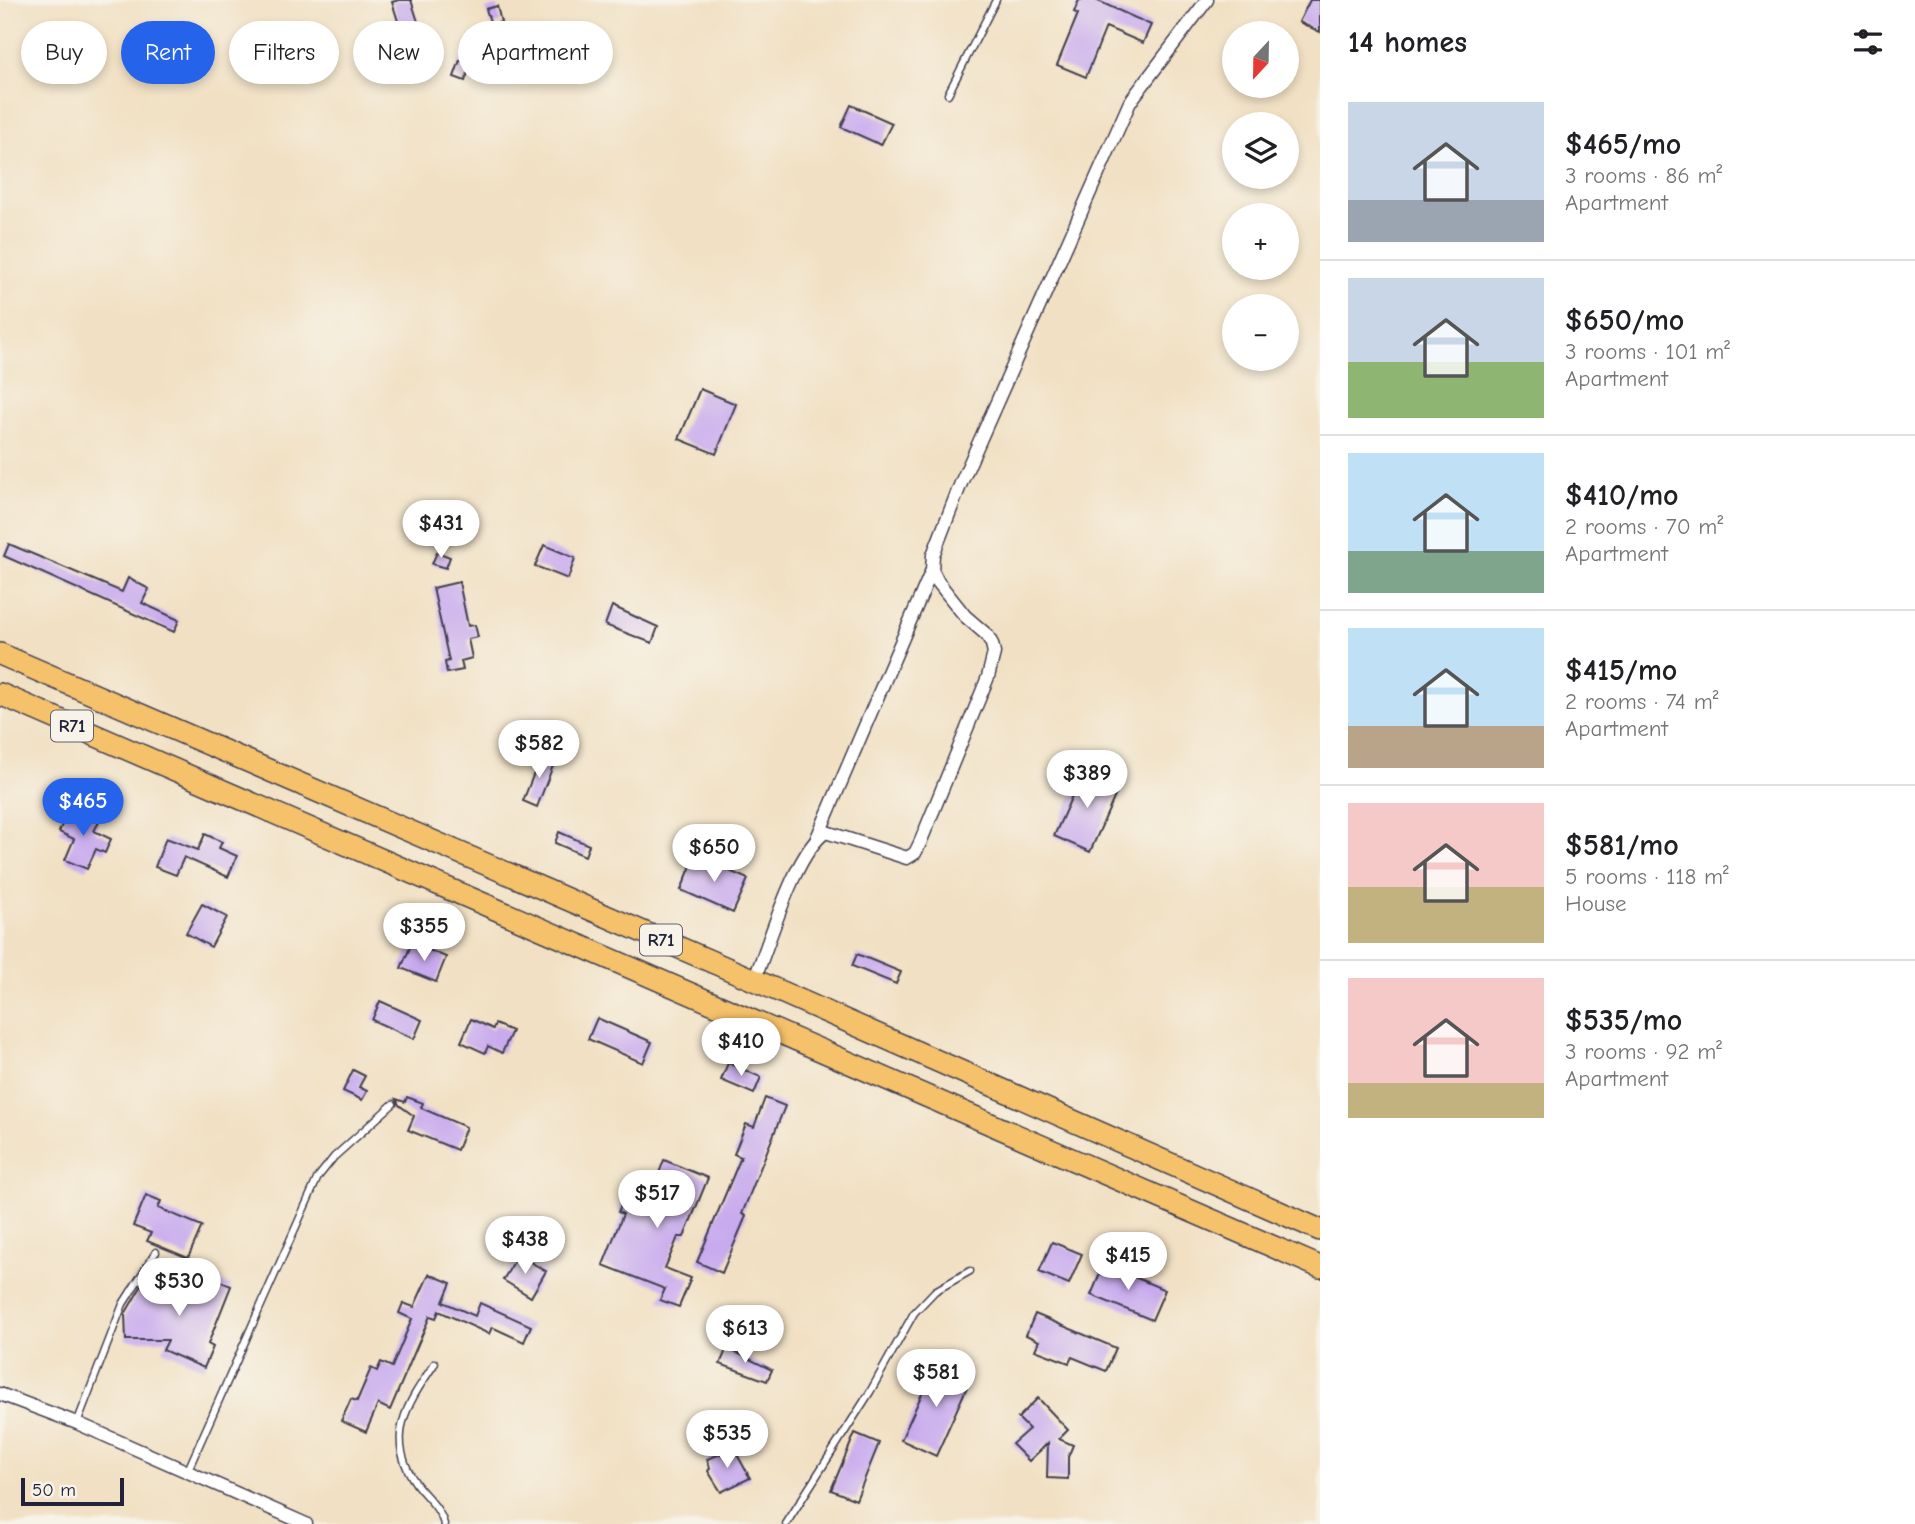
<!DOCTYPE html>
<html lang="en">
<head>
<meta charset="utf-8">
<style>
	:root { --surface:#fff; --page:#f2f2f2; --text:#202124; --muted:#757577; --line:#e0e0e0; --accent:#2563eb }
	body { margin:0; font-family:"Comic Neue",sans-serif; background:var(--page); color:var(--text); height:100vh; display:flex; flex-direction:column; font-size:26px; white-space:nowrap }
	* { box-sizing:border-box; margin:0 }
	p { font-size:23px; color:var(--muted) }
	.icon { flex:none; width:38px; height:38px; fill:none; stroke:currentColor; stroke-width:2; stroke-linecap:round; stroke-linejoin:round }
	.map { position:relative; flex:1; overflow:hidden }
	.side { display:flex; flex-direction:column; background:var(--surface); width:595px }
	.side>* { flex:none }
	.banner { position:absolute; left:21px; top:21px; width:665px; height:63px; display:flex; gap:14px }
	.needle { width:46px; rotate:202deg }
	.buttons { position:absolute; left:1222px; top:21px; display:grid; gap:14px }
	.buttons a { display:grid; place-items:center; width:77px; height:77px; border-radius:50%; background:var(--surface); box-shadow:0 4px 10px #0003; font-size:35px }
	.scale { position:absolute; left:21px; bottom:18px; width:103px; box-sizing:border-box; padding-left:7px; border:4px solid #22223b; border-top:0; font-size:19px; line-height:24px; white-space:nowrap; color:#22223b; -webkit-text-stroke:5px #f7f3e8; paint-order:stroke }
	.price { position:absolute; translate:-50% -60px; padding:0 16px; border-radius:24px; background:#fff; color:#222; font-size:23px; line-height:46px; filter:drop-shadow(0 2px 4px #0008) }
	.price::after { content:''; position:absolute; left:50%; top:42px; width:21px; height:16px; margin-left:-10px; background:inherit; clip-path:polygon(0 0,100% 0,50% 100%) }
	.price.current { background:var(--accent); color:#fff }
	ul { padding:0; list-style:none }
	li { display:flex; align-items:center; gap:21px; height:175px; padding:0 28px }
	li+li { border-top:2px solid var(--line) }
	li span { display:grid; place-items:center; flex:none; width:196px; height:140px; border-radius:0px; color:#555 }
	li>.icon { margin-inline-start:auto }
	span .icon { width:84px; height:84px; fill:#fffc; stroke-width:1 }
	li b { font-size:30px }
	h2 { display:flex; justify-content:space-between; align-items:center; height:84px; padding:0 28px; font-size:30px }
	.chip { padding:0 24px; border-radius:32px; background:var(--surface); box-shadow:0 4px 10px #0003; font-size:24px; line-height:63px }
	.chip.current { background:var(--accent); color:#fff }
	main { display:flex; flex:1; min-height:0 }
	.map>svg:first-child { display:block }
	.building { fill:#c8aaee }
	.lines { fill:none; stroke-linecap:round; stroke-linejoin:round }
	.lane-casing { stroke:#413e4f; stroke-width:9 }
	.street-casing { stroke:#413e4f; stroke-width:15 }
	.primary-casing { stroke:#413e4f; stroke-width:24 }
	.lane { stroke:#fff; stroke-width:6 }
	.street { stroke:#fff; stroke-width:12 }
	.primary { stroke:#f5c16b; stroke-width:21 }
	.labels { text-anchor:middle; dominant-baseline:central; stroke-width:5; stroke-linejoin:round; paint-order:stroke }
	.shield { fill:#f7f3e8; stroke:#62616f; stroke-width:2 }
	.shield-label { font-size:19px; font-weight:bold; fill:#22223b }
</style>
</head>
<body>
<main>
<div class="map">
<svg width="1320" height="1524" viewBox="0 0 1320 1524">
	<rect width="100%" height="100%" fill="#f7f3e8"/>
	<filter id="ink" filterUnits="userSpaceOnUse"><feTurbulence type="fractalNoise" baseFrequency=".0143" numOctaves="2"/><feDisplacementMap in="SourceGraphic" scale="14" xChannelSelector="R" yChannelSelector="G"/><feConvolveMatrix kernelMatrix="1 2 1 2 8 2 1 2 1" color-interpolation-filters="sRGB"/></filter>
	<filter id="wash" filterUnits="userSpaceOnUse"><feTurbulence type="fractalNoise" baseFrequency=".00686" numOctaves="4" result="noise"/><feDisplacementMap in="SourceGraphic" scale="28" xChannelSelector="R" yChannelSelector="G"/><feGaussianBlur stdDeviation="1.57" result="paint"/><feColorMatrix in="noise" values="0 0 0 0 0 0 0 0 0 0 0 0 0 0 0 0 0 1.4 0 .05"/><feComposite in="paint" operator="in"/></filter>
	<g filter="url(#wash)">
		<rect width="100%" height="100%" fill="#f1e0c3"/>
		<g id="blocks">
			<g class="building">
				<polygon points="399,0 411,0 420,28 402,34 392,2"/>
				<polygon points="1079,0 1096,0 1151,25 1143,43 1106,27 1086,77 1057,65 1078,14 1074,12"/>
				<polygon points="1310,0 1320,0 1320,32 1299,22"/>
				<polygon points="497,6 501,22 491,25 486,9"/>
				<polygon points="460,60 471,64 465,81 454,77"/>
				<polygon points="851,105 892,123 881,145 841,127"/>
				<polygon points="700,389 736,404 716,454 679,439"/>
				<polygon points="9,544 122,592 128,578 149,589 142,603 179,620 174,632 4,556"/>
				<polygon points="544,545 575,558 568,579 535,566"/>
				<polygon points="437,552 450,557 446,568 432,564"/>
				<polygon points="459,582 468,626 475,625 478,637 468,639 472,658 461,661 463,670 447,673 445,662 449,661 433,588"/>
				<polygon points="612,606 658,627 652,643 605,625"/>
				<polygon points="542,753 556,758 537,807 523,801"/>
				<polygon points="1084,769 1120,785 1090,852 1054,836"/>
				<polygon points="69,808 99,822 94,831 111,839 105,853 96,849 87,869 65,860 74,839 59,832"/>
				<polygon points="559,832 589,845 585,856 555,843"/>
				<polygon points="205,834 222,842 219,848 237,856 228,877 184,857 176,875 155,867 166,838 198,850"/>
				<polygon points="695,856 748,879 733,913 681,890"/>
				<polygon points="202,904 227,917 211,947 186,933"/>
				<polygon points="412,943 446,957 436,982 401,968"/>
				<polygon points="857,954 901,972 896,984 852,966"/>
				<polygon points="380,1001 422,1020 414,1039 372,1020"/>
				<polygon points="597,1018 652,1042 643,1063 588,1039"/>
				<polygon points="471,1019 493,1029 495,1024 512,1031 502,1053 488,1046 485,1053 461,1042"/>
				<polygon points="728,1063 761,1077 754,1094 721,1080"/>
				<polygon points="353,1070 365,1076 359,1087 367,1091 362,1100 343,1091"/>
				<polygon points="407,1097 423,1103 421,1108 466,1127 457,1150 408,1130 414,1116 399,1105 396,1099 405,1102"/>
				<polygon points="765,1098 785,1106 742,1214 746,1216 722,1273 697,1262 741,1157 734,1154 746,1124 754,1127"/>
				<polygon points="664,1160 708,1178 684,1237 678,1237 665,1268 691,1278 679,1307 660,1300 665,1289 603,1265 623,1214 618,1212 627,1190 643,1196 650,1179 656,1181"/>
				<polygon points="146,1195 161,1201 158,1208 202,1226 188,1258 147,1241 151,1233 133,1226"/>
				<polygon points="1052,1242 1082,1254 1069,1284 1039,1272"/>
				<polygon points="518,1255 546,1271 531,1297 503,1280"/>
				<polygon points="1104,1264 1165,1290 1152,1320 1091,1295"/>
				<polygon points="197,1271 231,1286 208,1344 213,1347 204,1368 163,1350 168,1340 126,1340 125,1314 145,1280 155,1285 152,1292 182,1305"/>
				<polygon points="429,1274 451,1283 443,1302 475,1316 480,1303 531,1326 524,1342 492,1327 489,1334 439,1311 436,1318 430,1316 390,1410 378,1404 366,1432 341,1421 351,1399 357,1401 371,1368 377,1371 381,1362 392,1367 412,1319 399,1313 403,1303 414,1307"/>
				<polygon points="1035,1314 1116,1348 1106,1371 1072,1357 1069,1363 1035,1350 1039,1341 1026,1335"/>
				<polygon points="727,1348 772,1370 767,1381 720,1364"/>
				<polygon points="936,1363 971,1378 936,1456 901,1440"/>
				<polygon points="1038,1398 1068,1430 1059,1439 1073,1445 1068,1457 1068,1479 1047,1478 1048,1443 1029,1461 1012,1444 1029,1429 1018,1418"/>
				<polygon points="855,1433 879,1443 856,1500 831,1490"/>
				<polygon points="734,1449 750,1478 721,1492 708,1471 710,1468 707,1459"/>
			</g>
		</g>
	</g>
	<g filter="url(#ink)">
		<use href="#blocks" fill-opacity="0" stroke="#413e4f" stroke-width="2"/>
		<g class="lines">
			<defs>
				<g id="lane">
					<polyline points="948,94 996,0"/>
					<path d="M435 1363C408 1403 383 1438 417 1485 427 1498 440 1508 444 1524"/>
					<polyline points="77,1423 123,1304 156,1252"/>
					<polyline points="188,1470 318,1177 334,1157 393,1104"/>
					<polyline points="786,1524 870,1392 914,1313 935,1291 970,1271"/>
				</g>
				<g id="street">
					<polyline points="817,838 932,570"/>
					<path d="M754 980C769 945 795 851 826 832L907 858 915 853 920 843 988 677 994 653 992 644 987 635 965 616 938 582 932 570 933 555 961 483 1130 102 1207 0"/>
					<polyline points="0,1394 77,1423 306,1524"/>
				</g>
				<g id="primary">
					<polyline points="0,654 754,980 1320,1230"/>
					<polyline points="0,694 1320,1267"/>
				</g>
			</defs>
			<use href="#lane" class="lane-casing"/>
			<use href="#street" class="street-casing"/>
			<use href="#primary" class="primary-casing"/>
			<use href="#lane" class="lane"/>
			<use href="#street" class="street"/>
			<use href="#primary" class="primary"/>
		</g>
	</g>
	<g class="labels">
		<g class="shield">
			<rect x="51" y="710.5" width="42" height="31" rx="5"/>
			<rect x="640" y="924.5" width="42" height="31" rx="5"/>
		</g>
		<g class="shield-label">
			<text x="72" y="726">R71</text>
			<text x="661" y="940">R71</text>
		</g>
	</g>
</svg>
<div class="buttons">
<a><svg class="needle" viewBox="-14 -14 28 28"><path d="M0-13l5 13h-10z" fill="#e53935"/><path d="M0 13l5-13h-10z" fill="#757577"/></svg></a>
<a><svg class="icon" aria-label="layers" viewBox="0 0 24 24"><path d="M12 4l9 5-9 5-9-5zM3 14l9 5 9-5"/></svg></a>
<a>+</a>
<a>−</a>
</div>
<div class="scale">50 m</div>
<b class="price" style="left:441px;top:560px">$431</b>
<b class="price" style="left:539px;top:780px">$582</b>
<b class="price" style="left:1087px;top:810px">$389</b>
<b class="price current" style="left:83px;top:838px">$465</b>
<b class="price" style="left:714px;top:884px">$650</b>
<b class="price" style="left:424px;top:963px">$355</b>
<b class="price" style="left:741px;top:1078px">$410</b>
<b class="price" style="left:657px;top:1230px">$517</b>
<b class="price" style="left:525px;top:1276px">$438</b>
<b class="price" style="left:1128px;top:1292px">$415</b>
<b class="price" style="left:179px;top:1318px">$530</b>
<b class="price" style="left:745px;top:1365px">$613</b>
<b class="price" style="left:936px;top:1409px">$581</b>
<b class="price" style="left:727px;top:1470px">$535</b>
<div class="banner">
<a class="chip">Buy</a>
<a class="chip current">Rent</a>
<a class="chip">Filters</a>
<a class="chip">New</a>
<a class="chip">Apartment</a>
</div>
</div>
<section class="side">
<h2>14 homes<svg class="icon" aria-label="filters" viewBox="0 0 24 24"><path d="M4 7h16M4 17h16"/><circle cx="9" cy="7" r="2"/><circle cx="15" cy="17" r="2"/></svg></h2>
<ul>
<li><span style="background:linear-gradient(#c9d6e8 70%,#9aa5b1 0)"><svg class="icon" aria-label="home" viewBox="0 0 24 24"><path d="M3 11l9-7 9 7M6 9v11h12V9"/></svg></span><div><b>$465/mo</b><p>3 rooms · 86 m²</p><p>Apartment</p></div></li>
<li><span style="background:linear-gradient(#c9d6e8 60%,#8fb573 0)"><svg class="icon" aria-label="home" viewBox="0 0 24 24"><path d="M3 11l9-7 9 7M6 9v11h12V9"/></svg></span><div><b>$650/mo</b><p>3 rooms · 101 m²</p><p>Apartment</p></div></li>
<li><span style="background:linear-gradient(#bfe0f5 70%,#7fa58c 0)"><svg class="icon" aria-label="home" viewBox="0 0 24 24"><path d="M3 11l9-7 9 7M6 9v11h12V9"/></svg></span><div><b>$410/mo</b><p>2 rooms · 70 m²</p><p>Apartment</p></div></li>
<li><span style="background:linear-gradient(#bfe0f5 70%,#b9a48a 0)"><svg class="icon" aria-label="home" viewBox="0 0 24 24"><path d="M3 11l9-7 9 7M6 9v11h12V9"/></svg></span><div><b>$415/mo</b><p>2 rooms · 74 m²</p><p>Apartment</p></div></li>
<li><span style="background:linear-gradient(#f6c9c9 60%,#c2b280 0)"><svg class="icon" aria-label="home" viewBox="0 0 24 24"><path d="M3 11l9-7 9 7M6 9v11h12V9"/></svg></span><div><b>$581/mo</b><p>5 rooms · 118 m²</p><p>House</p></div></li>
<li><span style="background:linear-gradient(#f6c9c9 75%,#c2b280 0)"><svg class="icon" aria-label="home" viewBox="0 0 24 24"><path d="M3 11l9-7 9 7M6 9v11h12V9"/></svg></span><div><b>$535/mo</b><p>3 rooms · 92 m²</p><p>Apartment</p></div></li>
</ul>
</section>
</main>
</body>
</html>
